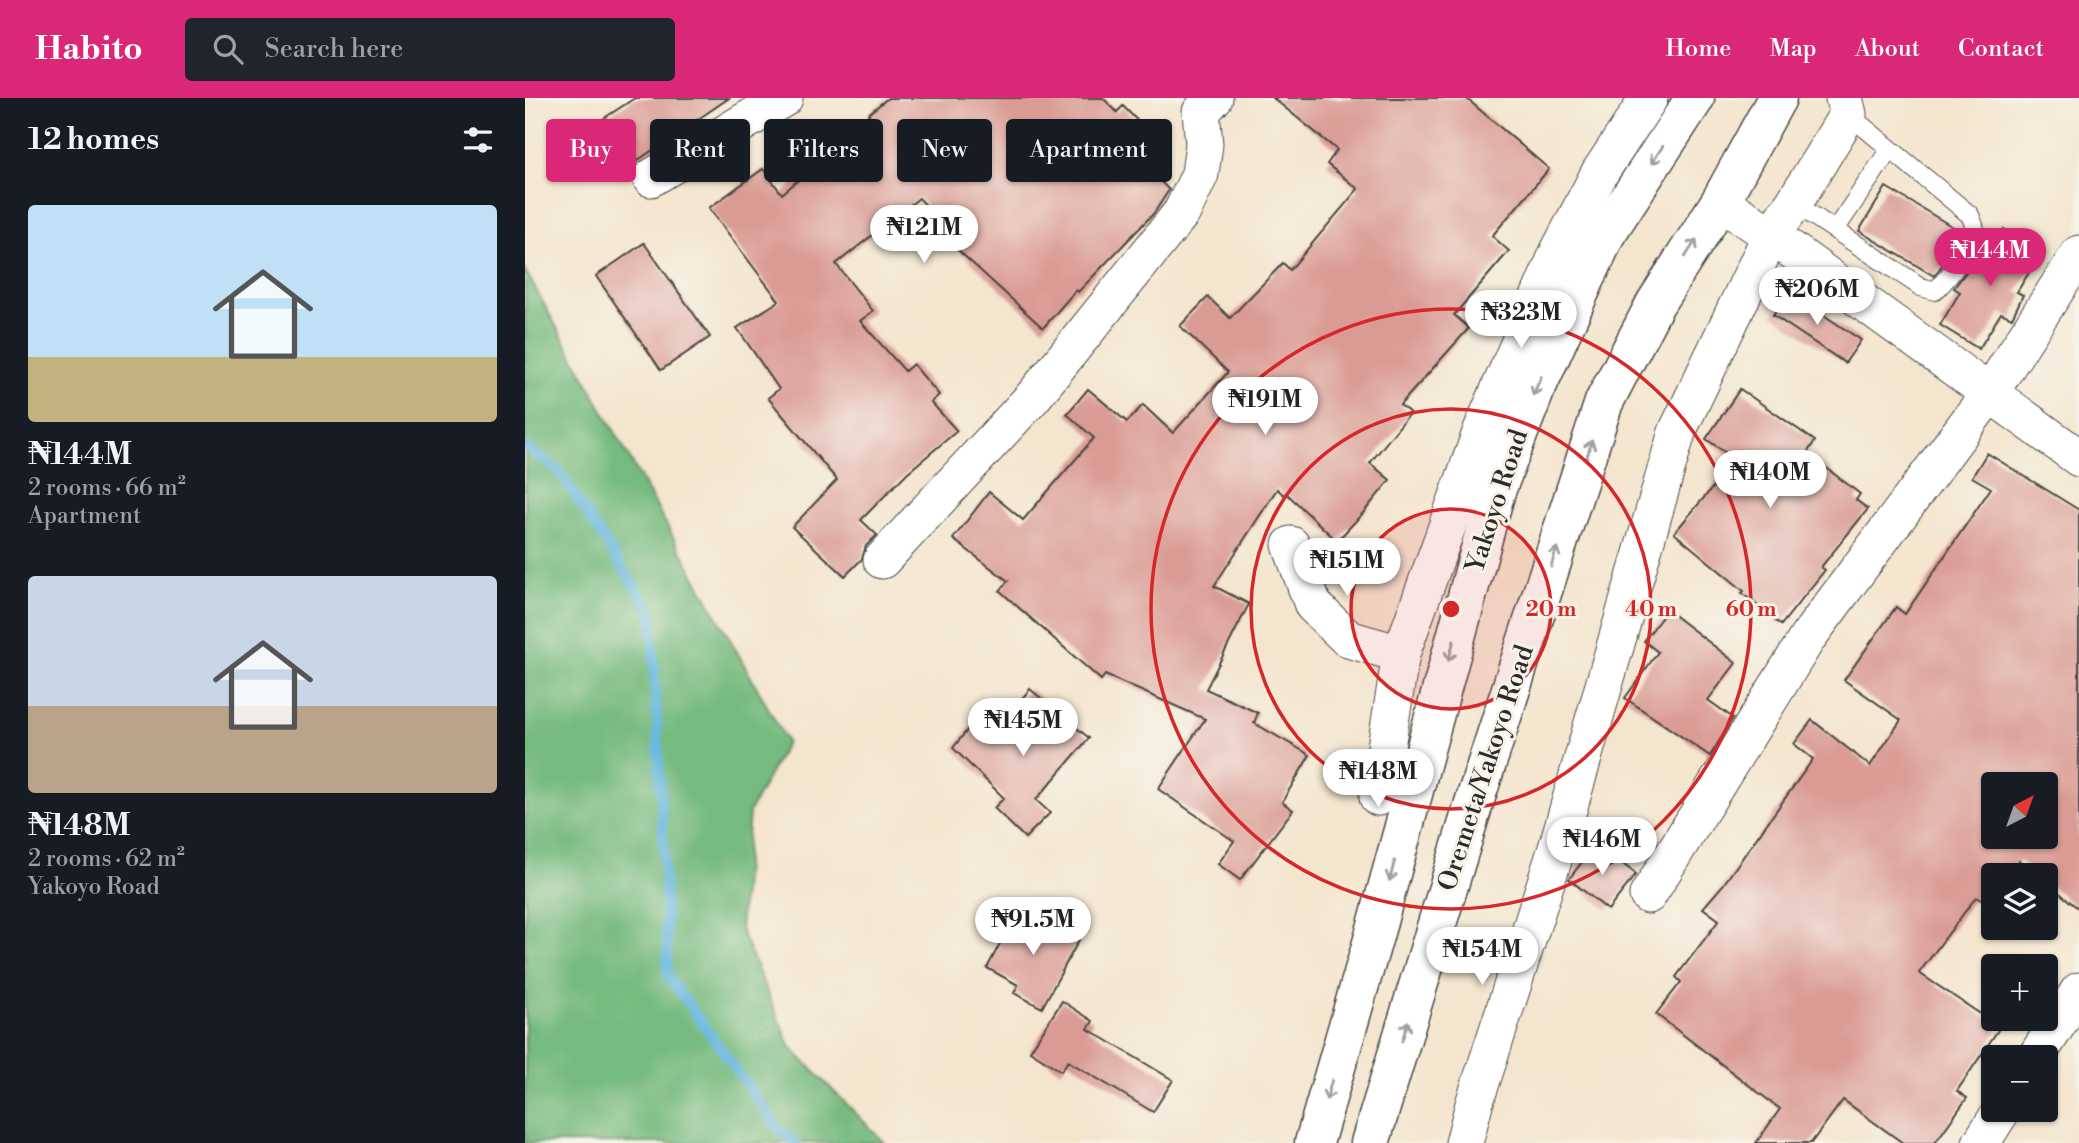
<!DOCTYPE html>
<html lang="en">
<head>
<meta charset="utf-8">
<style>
	:root { --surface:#171b24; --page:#20242c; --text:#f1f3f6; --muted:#9ea1a6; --accent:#db2777 }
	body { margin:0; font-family:"Libre Bodoni",serif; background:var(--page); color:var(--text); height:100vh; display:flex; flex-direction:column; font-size:26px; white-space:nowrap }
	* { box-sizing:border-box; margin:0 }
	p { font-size:23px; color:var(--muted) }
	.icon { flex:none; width:38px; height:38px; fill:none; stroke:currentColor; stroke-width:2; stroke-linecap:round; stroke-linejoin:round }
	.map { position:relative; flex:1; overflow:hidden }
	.details { display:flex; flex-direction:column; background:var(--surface); width:525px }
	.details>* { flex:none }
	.banner { position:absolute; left:21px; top:21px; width:665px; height:63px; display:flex; gap:14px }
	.needle { width:46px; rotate:41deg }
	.controls { position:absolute; left:1456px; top:674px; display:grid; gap:14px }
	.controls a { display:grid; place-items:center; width:77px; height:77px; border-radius:7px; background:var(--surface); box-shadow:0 2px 5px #0004; font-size:35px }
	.price { position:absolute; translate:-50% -60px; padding:0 16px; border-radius:24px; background:#fff; color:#222; font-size:23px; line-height:46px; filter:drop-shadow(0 2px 4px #0008) }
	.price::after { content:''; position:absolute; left:50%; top:42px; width:21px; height:16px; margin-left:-10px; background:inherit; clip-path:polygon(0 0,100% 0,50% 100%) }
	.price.current { background:var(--accent); color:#fff }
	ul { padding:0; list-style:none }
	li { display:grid; align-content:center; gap:14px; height:371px; padding:0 28px }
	li span { display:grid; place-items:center; height:217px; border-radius:7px; color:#555 }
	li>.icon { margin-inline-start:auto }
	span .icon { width:126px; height:126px; fill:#fffc; stroke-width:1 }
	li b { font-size:30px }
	h2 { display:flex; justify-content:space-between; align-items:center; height:84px; padding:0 28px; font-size:30px }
	.tag { padding:0 24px; border-radius:7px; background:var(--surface); box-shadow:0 2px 5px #0004; font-size:24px; line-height:63px }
	.tag.current { background:var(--accent); color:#fff }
	header { display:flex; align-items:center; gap:42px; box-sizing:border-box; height:98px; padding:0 35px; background:var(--accent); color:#fff }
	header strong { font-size:33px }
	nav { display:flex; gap:38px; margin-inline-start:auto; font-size:24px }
	.search { width:490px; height:63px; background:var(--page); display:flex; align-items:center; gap:18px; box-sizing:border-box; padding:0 24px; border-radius:7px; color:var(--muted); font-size:26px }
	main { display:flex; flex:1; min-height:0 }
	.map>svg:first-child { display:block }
	.forest { fill:#75ba7e; stroke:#507254; stroke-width:2 }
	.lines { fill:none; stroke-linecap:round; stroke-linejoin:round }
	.stream { stroke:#63b6de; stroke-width:10 }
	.building { fill:#da9b94; fill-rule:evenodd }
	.lane-casing { stroke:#494743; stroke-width:20 }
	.street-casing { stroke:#494743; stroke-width:39 }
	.secondary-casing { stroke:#494743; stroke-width:41 }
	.lane { stroke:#fff; stroke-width:18 }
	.street { stroke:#fff; stroke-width:37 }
	.secondary { stroke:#fff; stroke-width:38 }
	.oneway { stroke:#a0a0a0 }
	.ring { fill:none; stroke:#d62828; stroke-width:3.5 }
	.labels { text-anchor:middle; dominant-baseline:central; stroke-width:6; stroke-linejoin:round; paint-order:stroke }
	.street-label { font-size:26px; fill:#2b2b2b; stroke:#f7f3e8 }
	.centre { fill:#d62828; stroke:#f7f3e8; stroke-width:3.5 }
	.ring-label { font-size:21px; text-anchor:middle; font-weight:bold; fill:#d62828; stroke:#f7f3e8; stroke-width:6; stroke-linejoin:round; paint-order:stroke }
</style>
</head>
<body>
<header>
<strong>Habito</strong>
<div class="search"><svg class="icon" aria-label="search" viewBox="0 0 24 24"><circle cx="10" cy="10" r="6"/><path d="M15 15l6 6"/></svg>Search here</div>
<nav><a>Home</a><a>Map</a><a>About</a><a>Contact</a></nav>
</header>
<main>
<section class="details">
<h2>12 homes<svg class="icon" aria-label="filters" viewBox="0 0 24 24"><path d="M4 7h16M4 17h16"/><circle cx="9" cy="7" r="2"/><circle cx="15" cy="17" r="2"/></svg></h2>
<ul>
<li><span style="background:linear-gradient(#bfe0f5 70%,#c2b280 0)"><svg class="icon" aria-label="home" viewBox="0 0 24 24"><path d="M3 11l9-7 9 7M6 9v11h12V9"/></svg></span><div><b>₦144M</b><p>2 rooms · 66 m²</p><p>Apartment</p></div></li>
<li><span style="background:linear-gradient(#c9d6e8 60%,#b9a48a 0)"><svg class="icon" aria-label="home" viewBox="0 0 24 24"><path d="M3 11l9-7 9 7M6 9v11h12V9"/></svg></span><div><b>₦148M</b><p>2 rooms · 62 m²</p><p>Yakoyo Road</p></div></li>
</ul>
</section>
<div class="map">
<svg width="1554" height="1045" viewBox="0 0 1554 1045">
	<rect width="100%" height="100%" fill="#f7f3e8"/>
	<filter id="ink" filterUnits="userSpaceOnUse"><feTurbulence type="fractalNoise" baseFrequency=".0143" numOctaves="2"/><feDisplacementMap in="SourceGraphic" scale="14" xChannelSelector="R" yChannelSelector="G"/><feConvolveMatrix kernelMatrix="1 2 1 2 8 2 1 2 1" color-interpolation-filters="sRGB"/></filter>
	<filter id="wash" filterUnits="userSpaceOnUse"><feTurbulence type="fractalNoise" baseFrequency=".00686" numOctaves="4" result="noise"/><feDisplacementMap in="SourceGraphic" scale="28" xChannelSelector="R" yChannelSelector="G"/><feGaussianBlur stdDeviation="1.57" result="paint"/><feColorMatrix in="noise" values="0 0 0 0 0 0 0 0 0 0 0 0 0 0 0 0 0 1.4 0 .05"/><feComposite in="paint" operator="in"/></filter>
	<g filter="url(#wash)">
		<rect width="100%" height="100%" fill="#f4e5ce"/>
		<polygon class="forest" points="0,172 262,644 224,714 215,831 266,950 360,1045 0,1045"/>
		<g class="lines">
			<polyline class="stream" points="0,348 33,372 126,513 138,739 143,878 254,1031 271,1045"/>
		</g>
		<g id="blocks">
			<g class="building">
				<polygon points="110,0 204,0 97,73 67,28"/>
				<polygon points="363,0 578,0 592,14 598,8 632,43 613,61 644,92 629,115 553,194 551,192 518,230 422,142 428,136 394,100 311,166 348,213 335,223 380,273 388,266 414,297 406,304 432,333 382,375 336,422 352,437 341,448 337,461 320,478 267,429 312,382 243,300 254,291 212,230 254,203 184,110 238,71 257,96 346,19 343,16"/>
				<polygon points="748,0 941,0 1024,71 967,138 984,153 929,217 944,230 875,307 885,315 845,365 865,382 839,414 812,443 761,395 759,397 752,391 689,488 724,506 681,591 733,615 729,625 785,657 757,704 768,712 715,782 693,766 709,743 633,691 680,621 580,577 576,582 475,493 483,483 428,441 464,394 498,422 569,340 542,316 563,291 602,324 618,307 648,335 703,274 655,228 683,199 705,220 758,165 765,172 833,91 802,66 812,52"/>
				<polygon points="1361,89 1438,135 1430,150 1409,178 1334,133"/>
				<polygon points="1479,131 1516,155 1492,194 1498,197 1487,220 1476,215 1454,251 1415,227 1435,194 1429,190 1449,163 1458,147 1466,152"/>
				<polygon points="119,145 185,239 136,272 71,178"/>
				<polygon points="1264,194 1336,242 1320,265 1248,217"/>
				<polygon points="1215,291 1290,343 1282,355 1335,396 1331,402 1343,411 1296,469 1300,472 1256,527 1217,495 1219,493 1149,435 1211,362 1181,341"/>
				<path d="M1462 355 1554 412V811L1521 784V777H1512L1494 763 1485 777H1468V809L1451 799 1394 875 1475 929 1432 993 1442 1000 1410 1045H1378L1318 1002 1286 1045H1231L1255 1011 1131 916 1156 884 1151 879 1194 822 1178 810 1198 787 1288 661 1269 646 1287 622 1345 668 1376 622 1319 582 1371 509 1380 516 1466 390 1447 379ZM1468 686H1521V738H1468Z"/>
				<polygon points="1142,512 1211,565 1183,602 1208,620 1185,658 1100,600 1133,554 1119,543"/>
				<polygon points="505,591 564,640 511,702 525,715 500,740 469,710 479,700 428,650 447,626 464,640"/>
				<polygon points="1071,746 1111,776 1083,812 1044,781"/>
				<polygon points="494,810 554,842 517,910 489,895 493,887 462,870"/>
				<polygon points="537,903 568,923 563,931 648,982 628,1014 543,963 536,973 505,953"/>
			</g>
		</g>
	</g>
	<g filter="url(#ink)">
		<use href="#blocks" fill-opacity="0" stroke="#494743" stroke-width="2"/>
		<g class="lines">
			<defs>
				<g id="lane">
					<path d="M1269 105 1396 189 1410 193C1421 182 1449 149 1450 133 1450 128 1447 122 1445 117L1323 16"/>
					<polyline points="1310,132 1365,51"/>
				</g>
				<g id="street">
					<polyline points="126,80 259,0"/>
					<polyline points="1195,104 1246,137 1554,360"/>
					<polyline points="766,447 788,507 823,541 876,556"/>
					<polyline points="357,462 508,299 657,114 675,76 679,46 676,14 689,0"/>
					<polyline points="853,699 876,556 957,332 1033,155 1075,74 1124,0"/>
					<polyline points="1123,797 1283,539 1464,296 1554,156"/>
					<polyline points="1511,959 1554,893"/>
					<polyline points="939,1045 949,1006 1032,750 1152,334 1246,137 1269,105 1323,16 1319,0"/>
					<polyline points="1456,1045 1477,1012"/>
				</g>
				<g id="secondary">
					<polyline points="789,1045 849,838 971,393 1010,293 1081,136 1170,0"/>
					<polyline points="845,1045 949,705 1079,304 1130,206 1195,104 1252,0"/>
				</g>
			</defs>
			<use href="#lane" class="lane-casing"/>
			<use href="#street" class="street-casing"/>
			<use href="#secondary" class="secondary-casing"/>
			<use href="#lane" class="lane"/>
			<use href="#street" class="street"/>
			<use href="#secondary" class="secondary"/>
		</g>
		<defs><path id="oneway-shaft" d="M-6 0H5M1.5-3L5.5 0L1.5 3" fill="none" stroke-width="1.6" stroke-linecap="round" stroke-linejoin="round" transform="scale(1.75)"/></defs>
		<g class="oneway">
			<use href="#oneway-shaft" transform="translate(1132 57) rotate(123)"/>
			<use href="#oneway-shaft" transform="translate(1166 150) rotate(-57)"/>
			<use href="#oneway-shaft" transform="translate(1012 288) rotate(114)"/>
			<use href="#oneway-shaft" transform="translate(1064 352) rotate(-73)"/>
			<use href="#oneway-shaft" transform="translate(1029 459) rotate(-72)"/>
			<use href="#oneway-shaft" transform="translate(926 553) rotate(105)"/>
			<use href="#oneway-shaft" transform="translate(867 773) rotate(105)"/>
			<use href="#oneway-shaft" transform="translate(880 933) rotate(-73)"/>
			<use href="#oneway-shaft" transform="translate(804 992) rotate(106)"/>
		</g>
	</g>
	<circle cx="926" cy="511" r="100" fill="#d62828" fill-opacity=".12"/>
	<g class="ring">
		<circle cx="926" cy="511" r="100"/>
		<circle cx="926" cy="511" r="200"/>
		<circle cx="926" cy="511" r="300"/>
	</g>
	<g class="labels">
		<g class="street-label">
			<text transform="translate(972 403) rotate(-72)">Yakoyo Road</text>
			<text transform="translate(961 670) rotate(-72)">Oremeta/Yakoyo Road</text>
		</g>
	</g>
	<circle cx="926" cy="511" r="10" class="centre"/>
	<g class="ring-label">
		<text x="1026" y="518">20 m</text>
		<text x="1126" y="518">40 m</text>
		<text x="1226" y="518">60 m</text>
	</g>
</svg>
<div class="controls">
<a><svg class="needle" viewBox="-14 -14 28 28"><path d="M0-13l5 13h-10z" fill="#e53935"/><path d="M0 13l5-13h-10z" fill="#9ea1a6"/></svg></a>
<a><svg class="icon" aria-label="layers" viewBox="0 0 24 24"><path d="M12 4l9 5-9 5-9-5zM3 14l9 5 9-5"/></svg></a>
<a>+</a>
<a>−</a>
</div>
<b class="price" style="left:399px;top:167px">₦121M</b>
<b class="price current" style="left:1465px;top:190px">₦144M</b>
<b class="price" style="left:1292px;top:229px">₦206M</b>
<b class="price" style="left:996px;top:252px">₦323M</b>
<b class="price" style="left:740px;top:339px">₦191M</b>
<b class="price" style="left:1245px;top:412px">₦140M</b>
<b class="price" style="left:822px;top:500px">₦151M</b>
<b class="price" style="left:498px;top:660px">₦145M</b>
<b class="price" style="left:853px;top:711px">₦148M</b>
<b class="price" style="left:1077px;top:779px">₦146M</b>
<b class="price" style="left:508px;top:859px">₦91.5M</b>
<b class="price" style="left:957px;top:889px">₦154M</b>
<div class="banner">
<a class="tag current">Buy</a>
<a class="tag">Rent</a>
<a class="tag">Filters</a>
<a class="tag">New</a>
<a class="tag">Apartment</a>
</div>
</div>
</main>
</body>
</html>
